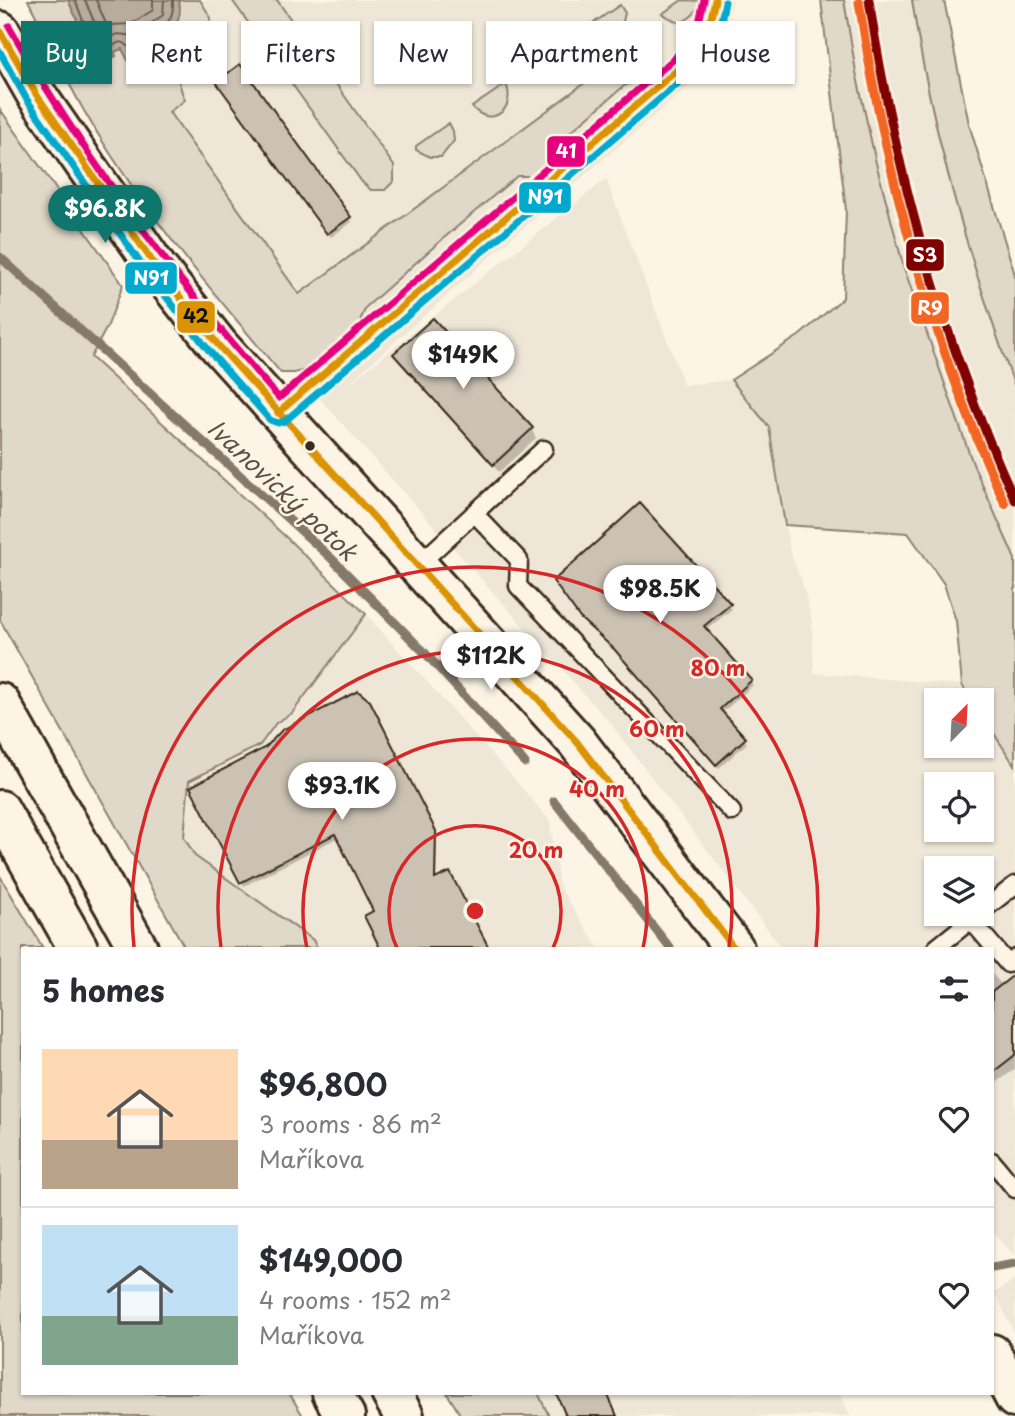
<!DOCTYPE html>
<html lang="en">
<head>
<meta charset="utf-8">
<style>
	:root { --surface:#fff; --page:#f7f7f7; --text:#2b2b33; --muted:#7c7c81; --line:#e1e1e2; --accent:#0f766e }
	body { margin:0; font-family:"Playpen Sans",sans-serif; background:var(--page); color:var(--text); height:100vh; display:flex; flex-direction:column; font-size:26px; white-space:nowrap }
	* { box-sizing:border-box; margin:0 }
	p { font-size:23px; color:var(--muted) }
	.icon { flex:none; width:38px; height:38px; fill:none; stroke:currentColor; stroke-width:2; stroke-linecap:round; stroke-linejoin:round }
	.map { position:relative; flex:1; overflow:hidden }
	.side { position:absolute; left:21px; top:947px; width:973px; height:448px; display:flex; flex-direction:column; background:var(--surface); border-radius:0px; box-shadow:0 2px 5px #0004 }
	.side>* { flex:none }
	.top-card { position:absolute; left:21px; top:21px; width:973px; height:63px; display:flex; gap:14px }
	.needle { width:46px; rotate:24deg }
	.fabs { position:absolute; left:924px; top:688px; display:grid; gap:14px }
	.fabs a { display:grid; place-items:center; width:70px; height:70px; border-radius:0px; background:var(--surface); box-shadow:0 2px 5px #0004; font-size:35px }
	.price { position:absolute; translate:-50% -60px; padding:0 16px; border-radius:24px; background:#fff; color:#222; font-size:23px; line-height:46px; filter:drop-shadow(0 2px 4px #0008) }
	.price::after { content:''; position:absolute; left:50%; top:42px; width:21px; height:16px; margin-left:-10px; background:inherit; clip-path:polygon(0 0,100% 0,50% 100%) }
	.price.current { background:var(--accent); color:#fff }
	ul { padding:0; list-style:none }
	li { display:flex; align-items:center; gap:21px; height:175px; padding:0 21px }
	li+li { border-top:2px solid var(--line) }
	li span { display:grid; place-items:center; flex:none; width:196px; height:140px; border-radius:0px; color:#555 }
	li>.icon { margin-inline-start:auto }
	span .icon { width:84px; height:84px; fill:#fffc; stroke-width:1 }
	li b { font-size:30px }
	h2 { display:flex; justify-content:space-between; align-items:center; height:84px; padding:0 21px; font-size:30px }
	.pill { padding:0 24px; border-radius:0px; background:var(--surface); box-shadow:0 2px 5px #0004; font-size:24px; line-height:63px }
	.pill.current { background:var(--accent); color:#fff }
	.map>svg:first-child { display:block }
	.built { fill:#eee6d6; fill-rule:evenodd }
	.green { fill:#e0d8c8; stroke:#8e8173; stroke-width:2 }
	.water { fill:#b7ad9e; stroke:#85796b; stroke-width:2 }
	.shadow { fill:#0003 }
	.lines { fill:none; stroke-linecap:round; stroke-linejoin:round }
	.shore { stroke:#6d5e51; stroke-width:2 }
	.stream { stroke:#85796b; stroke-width:9 }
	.building { fill:#ccc2b3; stroke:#3b2a1e; stroke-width:2 }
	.service-casing { stroke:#3b2a1e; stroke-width:21 }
	.tertiary-casing { stroke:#3b2a1e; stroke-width:44 }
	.trunk-casing { stroke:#3b2a1e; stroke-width:44 }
	.service { stroke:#fcf5e5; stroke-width:16 }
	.tertiary { stroke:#fcf5e5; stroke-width:38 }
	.trunk { stroke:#fcf5e5; stroke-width:38 }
	.bus-1-casing { stroke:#fcf5e5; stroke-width:12 }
	.bus-2-casing { stroke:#fcf5e5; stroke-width:12 }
	.bus-3-casing { stroke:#fcf5e5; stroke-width:12 }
	.bus-1 { stroke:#db9304; stroke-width:7 }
	.bus-2 { stroke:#00a9ce; stroke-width:7 }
	.bus-3 { stroke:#e5007d; stroke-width:7 }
	.rail-1-casing { stroke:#fcf5e5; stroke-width:14 }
	.rail-2-casing { stroke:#fcf5e5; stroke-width:14 }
	.rail-1 { stroke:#800000; stroke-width:9 }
	.rail-2 { stroke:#f26522; stroke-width:9 }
	.ring { fill:none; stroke:#d62828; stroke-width:3.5 }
	.bus-dot { fill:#3b2a1e; stroke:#fcf5e5; stroke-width:2.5 }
	.labels { text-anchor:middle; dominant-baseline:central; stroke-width:5; stroke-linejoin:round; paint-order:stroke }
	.water-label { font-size:24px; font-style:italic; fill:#605144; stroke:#fcf5e5 }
	.centre { fill:#d62828; stroke:#fcf5e5; stroke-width:3.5 }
	.ring-label { font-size:21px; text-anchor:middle; font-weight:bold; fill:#d62828; stroke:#fcf5e5; stroke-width:5; stroke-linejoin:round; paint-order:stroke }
	.line-badge { stroke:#fcf5e5; stroke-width:2.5 }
	.badge-label { font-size:19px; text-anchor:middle; font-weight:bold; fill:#fff }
	.pale-badge-label { font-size:19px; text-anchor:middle; font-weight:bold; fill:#111 }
</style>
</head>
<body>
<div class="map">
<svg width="1015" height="1416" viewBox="0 0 1015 1416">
	<rect width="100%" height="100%" fill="#fcf5e5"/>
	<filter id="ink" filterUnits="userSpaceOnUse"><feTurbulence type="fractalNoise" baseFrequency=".0143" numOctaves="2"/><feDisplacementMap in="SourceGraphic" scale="14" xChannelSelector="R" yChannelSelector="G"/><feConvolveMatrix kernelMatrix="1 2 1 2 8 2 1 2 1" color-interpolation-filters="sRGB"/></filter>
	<g filter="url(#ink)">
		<g class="built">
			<path d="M198 0H733L724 37 713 60 697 79 525 226 341 390 606 179 684 385 731 380 769 427 790 552 802 582 812 620 814 673 962 685 971 700H936V746H982V715L1015 766V1253L1013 1254 992 1230V948H782L610 723 229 297 93 114 210 32 209 18ZM936 784H982V830H936ZM936 868H982V914H936Z"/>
			<polygon points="844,0 912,0 921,59 941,148 968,249 1015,387 1015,559 973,464 904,268 876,163 856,72"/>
			<polygon points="366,614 516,781 550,821 559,886 598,948 317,948 313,940 195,856 183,837 189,781 260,745 276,723 292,713"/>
			<polygon points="1015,1279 1015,1334 995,1293"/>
			<polygon points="538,1393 840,1393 850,1416 549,1416"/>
		</g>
		<g class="green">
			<path d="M28 0H200L211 18 209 36C181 63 168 58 185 100L169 112 299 294 621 56 643 46 653 47 657 54 655 65 648 76 624 86 554 146V156L547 167 535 176H517L438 243 366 307 354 334 330 355 313 368 294 373H281C210 289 138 205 83 109 63 74 46 36 28 0Z"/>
			<polygon points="232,0 277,0 394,166 394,181 385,190 371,190 362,182"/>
			<path d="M682 0 700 1C696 13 692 18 679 23L662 14Z"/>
			<polygon points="821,0 844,0 856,72 876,163 904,268 973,464 1015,559 1015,766 982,715 982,700 971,700 962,685 956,621 944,584 908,533 785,525 769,427 731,380 800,335 843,298 846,210"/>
			<path d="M912 0H944L969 124 1015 275V387C969 261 932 133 912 0Z"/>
			<polygon points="620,5 625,13 622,26 614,35 593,34 586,28"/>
			<path d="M563 44 567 53C562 76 549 85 530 67Z"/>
			<path d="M506 84C517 109 491 129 472 107Z"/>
			<polygon points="0,109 123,285 108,325 91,357 288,539 366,614 292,713 276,723 260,745 189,781 184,837 195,856 313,940 317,948 185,948 0,620"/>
			<polygon points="449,123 453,131 454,141 441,157 430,157 416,150 416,146"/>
			<polygon points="0,876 43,948 23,948 23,1393 289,1393 303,1416 0,1416"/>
			<polygon points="447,1393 538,1393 549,1416 461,1416"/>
		</g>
		<path class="water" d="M68 0H179C185 28 164 34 144 47L154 69 137 77 122 49 114 52 116 56C107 61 102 61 93 55Z"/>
		<g class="shadow">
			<polygon points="239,67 352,222 331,237 220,86"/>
			<polygon points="395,354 531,429 536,438 499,472 400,363"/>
			<polygon points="640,505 732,609 706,630 753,685 722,713 747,743 719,768 619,653 584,622 557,585"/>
			<polygon points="371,707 437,837 436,881 449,874 488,948 382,948 366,917 375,912 339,837 244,886 193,787"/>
			<polygon points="992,974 1003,986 1015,976 1015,1069 992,1086"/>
		</g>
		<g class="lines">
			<g class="shore">
				<path d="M75 0C82 16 89 44 104 53 115 46 120 34 132 51H136C144 24 175 38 173 0"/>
				<polyline points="85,0 100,36 105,39 118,34 133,36 163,15 164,0"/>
				<polyline points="96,0 106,24 110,25 131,24 153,10 153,0"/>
			</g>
			<g class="stream">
				<polyline points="0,257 331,558 426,654 525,763"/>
				<polyline points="554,801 670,948"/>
				<polyline points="992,1268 1015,1264"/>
			</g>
		</g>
		<g class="building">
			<polygon points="240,64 351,217 327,234 216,82"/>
			<polygon points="433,318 533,428 493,465 393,354"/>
			<polygon points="640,503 731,604 704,626 752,680 720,709 746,738 716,765 614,649 580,618 553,581"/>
			<polygon points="358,691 370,701 436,831 435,879 450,872 489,948 380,948 364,916 373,911 335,834 240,883 190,787 266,747 282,730"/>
			<polygon points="1015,974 1015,1055 992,1073 992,992"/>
			<polygon points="556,1393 607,1393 617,1416 566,1416"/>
		</g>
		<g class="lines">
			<defs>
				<g id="service">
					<polyline points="278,413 683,65 708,31 715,0"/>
					<polyline points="474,513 519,560 518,586 732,812"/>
					<polyline points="417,566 544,449"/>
					<polyline points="982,911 1015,885"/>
					<polyline points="971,920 1008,964 1015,958"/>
					<polyline points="936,948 977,915"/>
					<polyline points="992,1161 1015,1189"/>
				</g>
				<g id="tertiary">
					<polyline points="0,31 36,94 157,268 219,346 577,742 734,948"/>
					<polyline points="992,1354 1015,1398"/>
				</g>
				<g id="trunk">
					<polyline points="0,703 138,948"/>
					<polyline points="0,810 78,948"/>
					<polyline points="332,1393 345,1416"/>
					<polyline points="391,1393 404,1416"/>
				</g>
			</defs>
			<use href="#service" class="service-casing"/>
			<use href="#tertiary" class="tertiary-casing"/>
			<use href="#trunk" class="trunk-casing"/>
			<use href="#service" class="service"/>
			<use href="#tertiary" class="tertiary"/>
			<use href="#trunk" class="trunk"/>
			<defs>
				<g id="bus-1">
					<polyline points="0,31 36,94 157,268 219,346 577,742 734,948"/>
					<polyline points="278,413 683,65 708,31 715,0"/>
				</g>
				<polyline id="bus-2" points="0,52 27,100 148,274 211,353 270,420 278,423 285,421 690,73 718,35 725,2"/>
				<path id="bus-3" d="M9 26C85 159 178 283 279 398L675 58 698 27 704 0"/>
			</defs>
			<use href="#bus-1" class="bus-1-casing"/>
			<use href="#bus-2" class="bus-2-casing"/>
			<use href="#bus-3" class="bus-3-casing"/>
			<use href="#bus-1" class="bus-1"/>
			<use href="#bus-2" class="bus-2"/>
			<use href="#bus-3" class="bus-3"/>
			<defs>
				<path id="rail-1" d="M869 0C895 171 943 342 1015 500"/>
				<path id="rail-2" d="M859 2C885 174 933 345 1005 504"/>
			</defs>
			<use href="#rail-1" class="rail-1-casing"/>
			<use href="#rail-2" class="rail-2-casing"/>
			<use href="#rail-1" class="rail-1"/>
			<use href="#rail-2" class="rail-2"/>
		</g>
	</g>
	<g class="ring">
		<path d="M397 948A86 86 0 1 1 553 948"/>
		<path d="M307 948A172 172 0 1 1 643 948"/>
		<path d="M221 947A257 257 0 1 1 729 947"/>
		<path d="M134 947A343 343 0 1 1 816 947"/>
	</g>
	<circle class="bus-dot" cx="310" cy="446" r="6"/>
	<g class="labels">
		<g class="water-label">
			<text transform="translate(283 489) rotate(43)">Ivanovický potok</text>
		</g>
	</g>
	<circle cx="475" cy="911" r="10" class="centre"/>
	<g class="ring-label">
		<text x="718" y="676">80 m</text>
		<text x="657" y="737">60 m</text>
		<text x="597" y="797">40 m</text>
		<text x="536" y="858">20 m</text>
	</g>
	<g class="line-badge">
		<rect x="546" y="135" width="40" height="33" rx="7" fill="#e5007d"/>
		<rect x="518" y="181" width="54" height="33" rx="7" fill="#00a9ce"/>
		<rect x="905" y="238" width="40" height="34" rx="7" fill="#800000"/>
		<rect x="124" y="261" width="54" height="34" rx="7" fill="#00a9ce"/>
		<rect x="910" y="291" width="40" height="34" rx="7" fill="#f26522"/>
		<rect x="176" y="300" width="40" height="34" rx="7" fill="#db9304"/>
	</g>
	<g class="badge-label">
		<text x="566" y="158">41</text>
		<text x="545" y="204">N91</text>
		<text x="925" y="262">S3</text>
		<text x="151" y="285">N91</text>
		<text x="930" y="315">R9</text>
	</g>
	<g class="pale-badge-label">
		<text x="196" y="323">42</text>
	</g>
</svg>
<div class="fabs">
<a><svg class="needle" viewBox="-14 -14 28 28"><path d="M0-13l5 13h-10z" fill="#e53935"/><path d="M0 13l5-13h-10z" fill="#7c7c81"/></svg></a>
<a><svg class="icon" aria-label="locate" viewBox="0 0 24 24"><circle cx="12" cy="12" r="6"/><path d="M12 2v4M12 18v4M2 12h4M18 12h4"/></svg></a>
<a><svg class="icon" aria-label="layers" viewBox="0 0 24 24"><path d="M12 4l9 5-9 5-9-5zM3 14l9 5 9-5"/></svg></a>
</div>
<b class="price current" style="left:105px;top:245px">$96.8K</b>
<b class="price" style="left:463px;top:391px">$149K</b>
<b class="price" style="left:660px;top:625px">$98.5K</b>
<b class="price" style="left:491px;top:692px">$112K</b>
<b class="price" style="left:342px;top:822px">$93.1K</b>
<div class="top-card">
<a class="pill current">Buy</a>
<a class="pill">Rent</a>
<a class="pill">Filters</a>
<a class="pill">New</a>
<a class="pill">Apartment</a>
<a class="pill">House</a>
</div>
<section class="side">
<h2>5 homes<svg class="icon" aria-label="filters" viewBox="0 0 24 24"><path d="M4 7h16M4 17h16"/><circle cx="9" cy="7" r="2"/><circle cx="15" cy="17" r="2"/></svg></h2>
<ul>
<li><span style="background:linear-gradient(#ffd9b3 65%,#b9a48a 0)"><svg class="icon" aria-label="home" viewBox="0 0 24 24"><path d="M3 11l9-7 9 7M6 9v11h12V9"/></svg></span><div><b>$96,800</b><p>3 rooms · 86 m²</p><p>Maříkova</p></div><svg class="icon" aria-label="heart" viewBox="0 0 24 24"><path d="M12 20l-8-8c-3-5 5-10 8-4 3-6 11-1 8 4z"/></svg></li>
<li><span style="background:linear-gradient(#bfe0f5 65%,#7fa58c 0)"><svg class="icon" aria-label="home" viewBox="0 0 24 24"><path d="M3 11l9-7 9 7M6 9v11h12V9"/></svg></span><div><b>$149,000</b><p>4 rooms · 152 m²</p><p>Maříkova</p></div><svg class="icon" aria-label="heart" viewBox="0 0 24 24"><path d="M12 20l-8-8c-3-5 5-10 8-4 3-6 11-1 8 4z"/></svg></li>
</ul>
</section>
</div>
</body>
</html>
